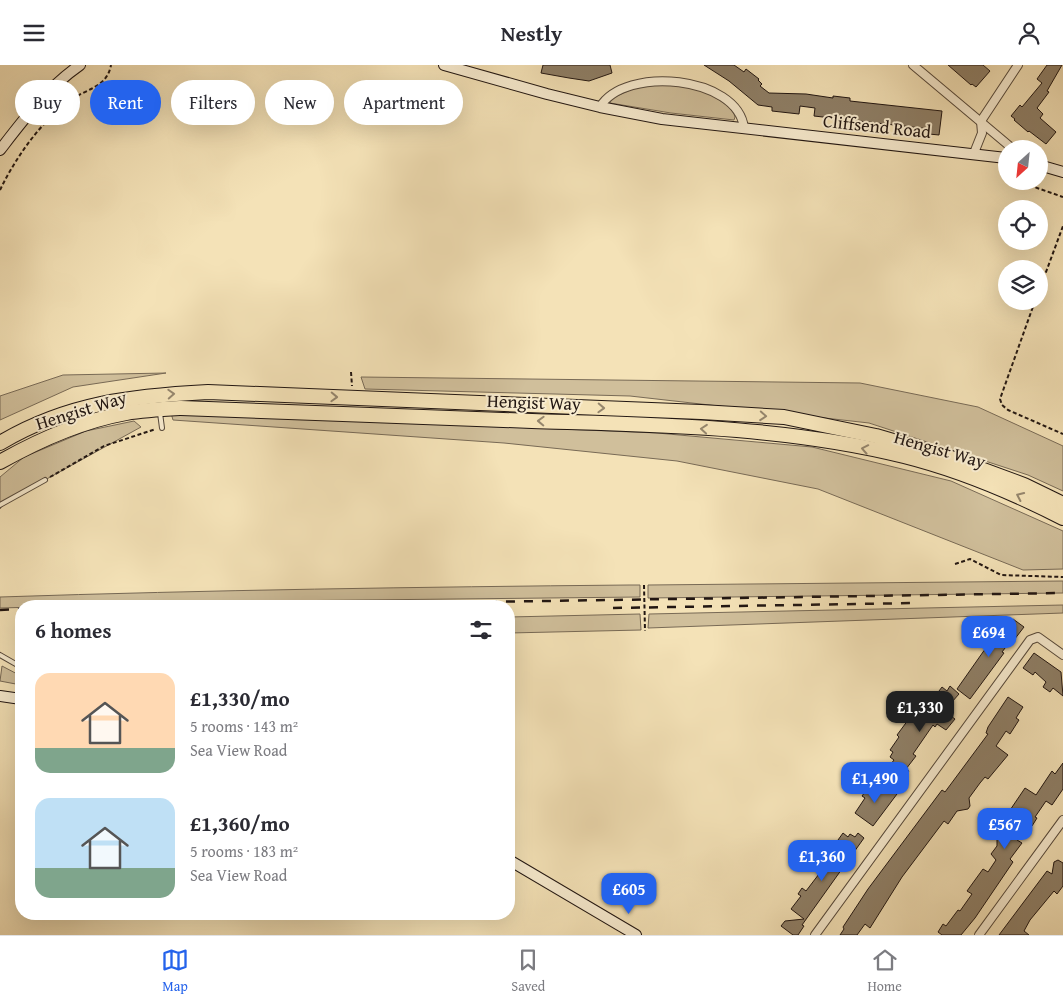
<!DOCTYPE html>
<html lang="en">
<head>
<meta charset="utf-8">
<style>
	:root { --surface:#fff; --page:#f7f7f7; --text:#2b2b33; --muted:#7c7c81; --line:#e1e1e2; --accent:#2563eb }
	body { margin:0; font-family:"Gentium Book Plus",serif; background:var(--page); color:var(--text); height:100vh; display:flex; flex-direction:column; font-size:19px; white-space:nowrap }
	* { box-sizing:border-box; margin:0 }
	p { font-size:16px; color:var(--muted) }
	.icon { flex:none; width:28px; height:28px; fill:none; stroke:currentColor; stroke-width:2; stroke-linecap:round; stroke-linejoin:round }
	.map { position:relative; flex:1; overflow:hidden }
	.sheet { position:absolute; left:15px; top:535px; width:500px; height:320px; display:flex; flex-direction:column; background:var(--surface); border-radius:20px; box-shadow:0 5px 20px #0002 }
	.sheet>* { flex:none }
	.banner { position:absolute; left:15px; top:15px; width:500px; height:45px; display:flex; gap:10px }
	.needle { width:32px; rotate:207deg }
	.fabs { position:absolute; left:998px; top:75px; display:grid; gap:10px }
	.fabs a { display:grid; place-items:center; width:50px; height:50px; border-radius:50%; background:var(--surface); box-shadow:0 5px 20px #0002; font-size:25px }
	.price { position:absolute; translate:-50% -42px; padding:0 11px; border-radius:10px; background:var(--accent); color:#fff; font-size:16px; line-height:32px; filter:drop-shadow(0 1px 2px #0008) }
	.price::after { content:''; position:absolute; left:50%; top:30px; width:15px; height:11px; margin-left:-8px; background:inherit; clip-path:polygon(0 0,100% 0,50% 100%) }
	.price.active { background:#222; color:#fff }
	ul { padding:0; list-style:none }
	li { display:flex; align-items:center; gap:15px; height:125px; padding:0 20px }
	li span { display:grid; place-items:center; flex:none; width:140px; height:100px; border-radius:15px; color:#555 }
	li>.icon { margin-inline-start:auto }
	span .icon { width:60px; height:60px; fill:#fffc; stroke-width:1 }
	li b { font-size:21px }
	h2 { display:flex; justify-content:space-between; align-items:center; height:60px; padding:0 20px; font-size:21px }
	.tag { padding:0 18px; border-radius:22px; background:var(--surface); box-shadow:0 5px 20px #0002; font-size:18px; line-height:45px }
	.tag.active { background:var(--accent); color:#fff }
	header { display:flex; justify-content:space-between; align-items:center; height:65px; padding:0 20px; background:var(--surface); font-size:22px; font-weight:700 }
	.tab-bar { display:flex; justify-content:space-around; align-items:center; height:70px; border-top:1px solid var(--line); background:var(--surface); font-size:14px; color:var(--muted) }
	.tab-bar a { display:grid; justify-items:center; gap:2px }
	.tab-bar .active { color:var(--accent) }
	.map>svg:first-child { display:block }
	.green { fill:#d0bf9b; stroke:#786a56 }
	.building { fill:#8f8068; stroke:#211612 }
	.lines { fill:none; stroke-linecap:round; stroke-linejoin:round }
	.lane-casing { stroke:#56493b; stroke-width:6 }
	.street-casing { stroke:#56493b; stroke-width:10 }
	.secondary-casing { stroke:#211612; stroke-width:12 }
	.highway-casing { stroke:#211612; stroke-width:16 }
	.path { stroke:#211612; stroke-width:2; stroke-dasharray:4 2.5; stroke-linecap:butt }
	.lane { stroke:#f8ecd0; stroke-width:4 }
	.street { stroke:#f8ecd0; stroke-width:8 }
	.secondary { stroke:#f8ecd0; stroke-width:10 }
	.highway { stroke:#f4e2b7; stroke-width:14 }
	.rail { stroke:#211612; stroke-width:2.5; stroke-dasharray:9 9; stroke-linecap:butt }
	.path-bridge { stroke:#211612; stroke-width:2; stroke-dasharray:4 2.5; stroke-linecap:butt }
	.oneway { stroke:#95866d }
	.labels { text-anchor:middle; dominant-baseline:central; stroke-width:4; stroke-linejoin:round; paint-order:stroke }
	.street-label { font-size:18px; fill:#211612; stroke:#f8ecd0 }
</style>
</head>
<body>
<header><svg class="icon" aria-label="menu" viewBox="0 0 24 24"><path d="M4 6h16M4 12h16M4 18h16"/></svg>Nestly<svg class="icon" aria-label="person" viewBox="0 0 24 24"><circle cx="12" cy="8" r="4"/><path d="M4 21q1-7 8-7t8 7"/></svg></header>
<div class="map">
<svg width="1063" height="870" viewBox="0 0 1063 870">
	<rect width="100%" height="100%" fill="#f4e2b7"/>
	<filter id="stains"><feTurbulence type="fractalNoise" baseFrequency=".004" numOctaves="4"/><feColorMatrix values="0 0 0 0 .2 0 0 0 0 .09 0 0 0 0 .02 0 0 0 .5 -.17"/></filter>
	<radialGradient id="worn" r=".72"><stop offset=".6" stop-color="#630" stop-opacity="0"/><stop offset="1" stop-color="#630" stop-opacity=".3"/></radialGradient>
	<g class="green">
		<path d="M646 18C675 21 698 19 722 37 728 41 733 45 735 52L734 55 671 48 610 38V34Z"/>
		<polygon points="166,308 73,322 0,355 0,331 63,310"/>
		<polygon points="361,312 860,318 978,342 1063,381 1063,426 1028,410 869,358 630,331 365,324"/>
		<polygon points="171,348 657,368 812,382 951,416 1063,466 1063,504 1023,505 818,424 677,396 504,378 173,355"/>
		<polygon points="134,356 141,362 5,437 0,444 0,412 24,392 86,366"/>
		<polygon points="1063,516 1063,528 648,533 648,520"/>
		<path d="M629 520H640V532L270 536 0 543V532C210 525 419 522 629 520Z"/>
		<polygon points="1063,540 1063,548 648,563 649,549"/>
		<polygon points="640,549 641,565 509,568 509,552"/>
		<polygon points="2,601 21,611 21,620 0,616"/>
	</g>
	<g class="building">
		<polygon points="543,0 610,0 612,8 589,16 569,13 541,8"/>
		<polygon points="704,0 734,0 744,7 746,4 759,14 758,15 762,19 760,21 769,28 806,29 833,33 833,31 850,33 850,36 942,46 939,70 929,69 930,64 814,51 815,43 800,41 799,49 772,46 772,42 758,40 729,16"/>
		<polygon points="948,0 983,0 990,6 976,22 972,19 971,20"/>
		<polygon points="1047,0 1062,0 1047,26 1049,27 1037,43 1043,49 1040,53 1056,67 1046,79 1029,66 1028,67 1014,55 1015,54 1011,51 1020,40 1022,42 1042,18 1037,14"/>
		<polygon points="1002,554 1010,559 1013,554 1024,562 1014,575 1012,574 1002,587 1004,588 970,634 957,624 983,587 990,578 994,581 1003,568 996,562"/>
		<polygon points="1034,588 1061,607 1063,631 1053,623 1050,627 1043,622 1046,617 1035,607 1033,610 1023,603"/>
		<polygon points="950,621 959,629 944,646 955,654 946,665 937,659 935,662 933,660 913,689 916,691 906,704 909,706 902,715 887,704 894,695 890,692 893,687 890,685 899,672 897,670 914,647 925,655 941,634 936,630 942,622 947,626"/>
		<polygon points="1008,632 1023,642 1016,653 1019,655 1010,669 1006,666 996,681 1008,690 988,714 985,712 980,718 969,733 970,741 968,744 957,746 948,759 944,756 902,812 870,863 865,859 857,870 840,870 844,864 843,862 868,824 942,725 945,727 988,669 986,668 988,662"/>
		<polygon points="1063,698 1063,724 1052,740 1046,736 1035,752 1037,753 1032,761 1029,759 1017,775 1022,778 1010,794 1013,797 975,853 961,870 942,870 938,867 943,859 946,861 958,845 960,846 972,829 967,826 983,804 988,807 996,795 991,789 997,781 997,771 1005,759 1002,757 1025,723 1036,730 1052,706 1055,709"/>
		<polygon points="883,719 897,729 873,761 855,748 865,733 862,731 868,723 876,729"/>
		<polygon points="843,768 848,772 850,769 855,772 858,768 864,773 802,860 804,861 798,870 793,870 781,861 785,856 804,854 791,844 801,831 798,829 802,823 806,826 832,792 841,778 838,775"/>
		<polygon points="1058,795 1063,798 1063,821 1057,829 1054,826 1030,855 1024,866 1029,870 999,870 1047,806 1052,809 1054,797"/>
	</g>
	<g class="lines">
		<defs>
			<g id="lane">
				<polyline points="160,348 162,363"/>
				<polyline points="0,440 45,415"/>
				<polyline points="0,590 21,602"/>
			</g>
			<g id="street">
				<polyline points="913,0 1013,84"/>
				<path d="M600 42C625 0 738 11 744 63"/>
				<polyline points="974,88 982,68 981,56 1018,0"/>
				<polyline points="815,870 1030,575 1038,572 1063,590"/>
				<polyline points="979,870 1063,755"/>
			</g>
			<g id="secondary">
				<polyline points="444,0 547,29 600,42 662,54 1006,93"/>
				<path d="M0 85C24 54 47 23 80 0"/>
				<polyline points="1039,100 1063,107"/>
				<polyline points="0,631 21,634"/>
				<polyline points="509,795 636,870"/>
			</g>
			<g id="highway">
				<path d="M0 378C67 338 132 331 208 327L701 347 784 352 876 371 951 393 1024 420 1063 439"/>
				<path d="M0 397C39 375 82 356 126 348 144 345 163 344 181 343 298 347 415 352 532 356 656 360 783 361 904 391 960 405 1012 427 1063 453"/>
			</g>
		</defs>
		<use href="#lane" class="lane-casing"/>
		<use href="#street" class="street-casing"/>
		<use href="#secondary" class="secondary-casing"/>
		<use href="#highway" class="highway-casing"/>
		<g class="path">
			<polyline points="1017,116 1063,132"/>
			<path d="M0 125C16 92 40 58 69 36 85 24 107 23 111 0"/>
			<polyline points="1039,226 1063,161"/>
			<polyline points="1035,236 1000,334 1002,340 1008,345 1063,369"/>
			<polyline points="351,307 352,321"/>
			<polyline points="50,412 104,381 156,364"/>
			<polyline points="955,499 970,494 1001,510 1063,512"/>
		</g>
		<use href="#lane" class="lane"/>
		<use href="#street" class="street"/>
		<use href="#secondary" class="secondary"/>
		<use href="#highway" class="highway"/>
		<g class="rail">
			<polyline points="218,541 1063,528"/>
			<polyline points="613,543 916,538"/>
			<polyline points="0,545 21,544"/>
		</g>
		<polyline class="path-bridge" points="644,520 645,566"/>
	</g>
	<defs><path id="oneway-chevron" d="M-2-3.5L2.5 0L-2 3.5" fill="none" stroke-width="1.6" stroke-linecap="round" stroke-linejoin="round" transform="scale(1.25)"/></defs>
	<g class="oneway">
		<use href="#oneway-chevron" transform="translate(171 329) rotate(-3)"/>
		<use href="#oneway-chevron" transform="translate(334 332) rotate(2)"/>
		<use href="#oneway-chevron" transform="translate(601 343) rotate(2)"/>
		<use href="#oneway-chevron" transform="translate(763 351) rotate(4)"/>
		<use href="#oneway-chevron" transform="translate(541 356) rotate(-178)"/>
		<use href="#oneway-chevron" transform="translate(704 364) rotate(-175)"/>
		<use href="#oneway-chevron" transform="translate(865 384) rotate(-169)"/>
		<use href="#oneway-chevron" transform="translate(1020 431) rotate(-155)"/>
	</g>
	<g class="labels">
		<g class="street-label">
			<text transform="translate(877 61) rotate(6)">Cliffsend Road</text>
			<text transform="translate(534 337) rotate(2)">Hengist Way</text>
			<text transform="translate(81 345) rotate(-17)">Hengist Way</text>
			<text transform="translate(940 384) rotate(16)">Hengist Way</text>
		</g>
	</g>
	<rect width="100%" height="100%" filter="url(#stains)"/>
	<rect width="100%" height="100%" fill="url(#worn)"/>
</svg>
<div class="fabs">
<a><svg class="needle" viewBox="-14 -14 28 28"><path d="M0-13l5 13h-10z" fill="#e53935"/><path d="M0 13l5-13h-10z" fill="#7c7c81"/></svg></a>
<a><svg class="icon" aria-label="locate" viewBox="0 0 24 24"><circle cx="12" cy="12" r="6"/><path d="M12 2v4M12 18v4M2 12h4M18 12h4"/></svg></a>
<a><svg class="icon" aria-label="layers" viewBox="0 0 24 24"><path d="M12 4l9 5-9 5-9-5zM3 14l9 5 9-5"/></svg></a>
</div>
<b class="price" style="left:989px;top:593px">£694</b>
<b class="price active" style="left:920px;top:668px">£1,330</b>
<b class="price" style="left:875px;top:739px">£1,490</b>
<b class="price" style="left:1005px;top:785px">£567</b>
<b class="price" style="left:822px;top:817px">£1,360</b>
<b class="price" style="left:629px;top:850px">£605</b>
<div class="banner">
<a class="tag">Buy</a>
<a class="tag active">Rent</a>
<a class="tag">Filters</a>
<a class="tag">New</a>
<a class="tag">Apartment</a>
</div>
<section class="sheet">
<h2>6 homes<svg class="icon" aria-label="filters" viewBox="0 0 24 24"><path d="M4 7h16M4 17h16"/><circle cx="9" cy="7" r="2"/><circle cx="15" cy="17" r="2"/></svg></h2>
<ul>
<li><span style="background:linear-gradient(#ffd9b3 75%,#7fa58c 0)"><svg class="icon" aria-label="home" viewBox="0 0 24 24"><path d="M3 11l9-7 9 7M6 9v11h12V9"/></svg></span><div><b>£1,330/mo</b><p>5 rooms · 143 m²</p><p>Sea View Road</p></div></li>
<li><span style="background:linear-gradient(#bfe0f5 70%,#7fa58c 0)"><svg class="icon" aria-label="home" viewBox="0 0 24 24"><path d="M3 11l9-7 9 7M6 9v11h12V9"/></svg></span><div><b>£1,360/mo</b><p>5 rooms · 183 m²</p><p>Sea View Road</p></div></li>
</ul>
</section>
</div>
<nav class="tab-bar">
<a class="active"><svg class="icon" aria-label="map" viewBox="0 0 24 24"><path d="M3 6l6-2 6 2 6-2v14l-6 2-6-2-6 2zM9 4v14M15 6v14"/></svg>Map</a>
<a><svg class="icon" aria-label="saved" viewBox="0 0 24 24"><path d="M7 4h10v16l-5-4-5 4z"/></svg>Saved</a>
<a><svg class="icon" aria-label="home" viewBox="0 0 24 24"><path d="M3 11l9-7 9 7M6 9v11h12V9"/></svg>Home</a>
</nav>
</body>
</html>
